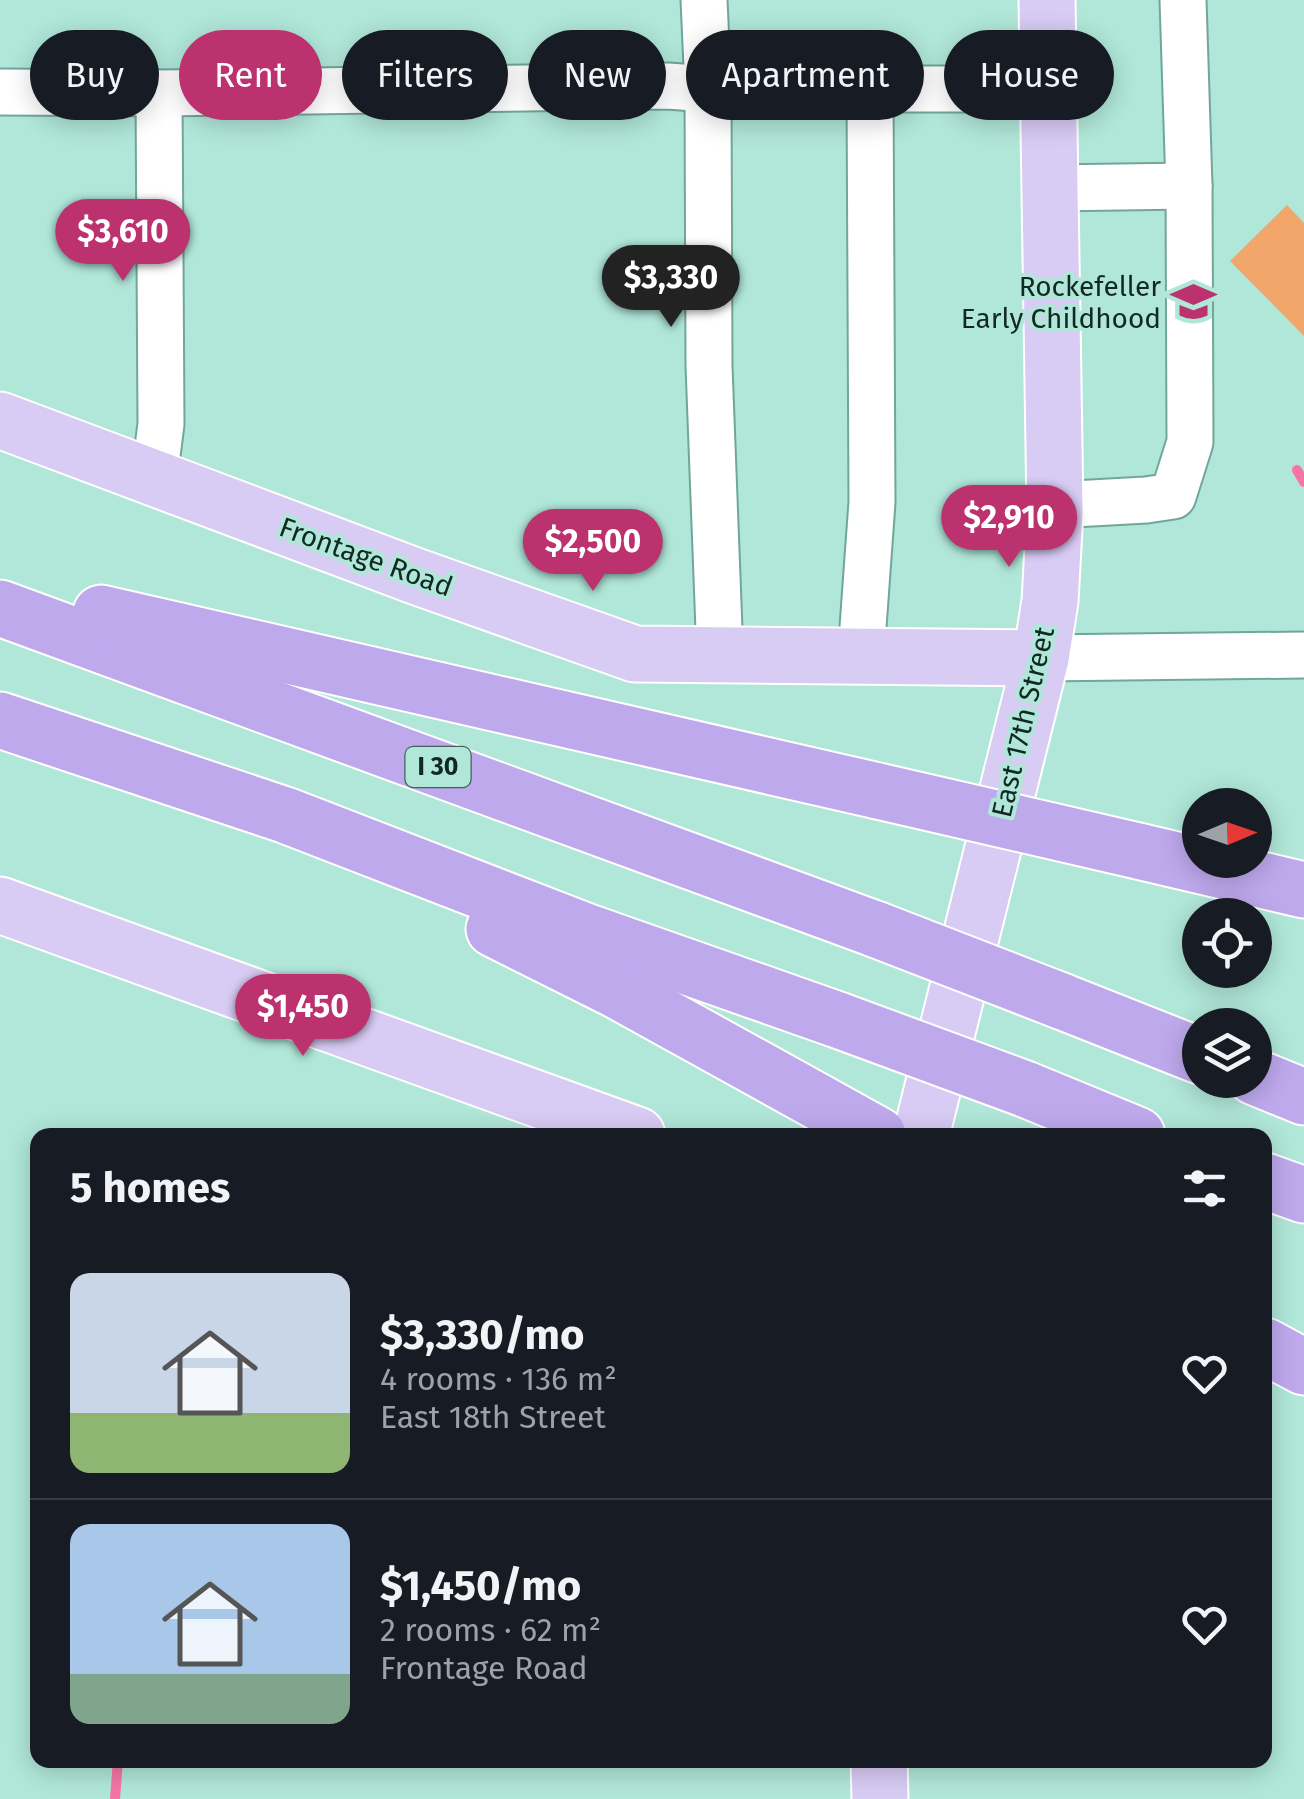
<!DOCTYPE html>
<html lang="en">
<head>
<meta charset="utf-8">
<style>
	:root { --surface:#171b24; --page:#242831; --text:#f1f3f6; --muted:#9ea1a6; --line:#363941; --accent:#bb326f }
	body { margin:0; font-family:"Fira Sans",sans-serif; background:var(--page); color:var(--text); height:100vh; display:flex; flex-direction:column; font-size:38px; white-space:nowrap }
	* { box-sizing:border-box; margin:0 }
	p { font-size:32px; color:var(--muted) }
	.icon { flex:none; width:55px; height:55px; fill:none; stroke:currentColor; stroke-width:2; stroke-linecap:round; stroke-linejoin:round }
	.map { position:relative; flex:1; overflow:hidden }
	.drawer { position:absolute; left:30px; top:1128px; width:1242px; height:640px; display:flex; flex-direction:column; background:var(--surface); border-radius:20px; box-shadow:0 5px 25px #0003 }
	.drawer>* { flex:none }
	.top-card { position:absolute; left:30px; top:30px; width:1245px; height:90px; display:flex; gap:20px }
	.needle { width:65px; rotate:88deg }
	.buttons { position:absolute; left:1182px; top:788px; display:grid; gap:20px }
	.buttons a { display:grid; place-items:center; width:90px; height:90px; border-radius:50%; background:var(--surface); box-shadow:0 5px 25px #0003; font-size:50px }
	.price { position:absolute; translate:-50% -85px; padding:0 22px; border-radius:35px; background:var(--accent); color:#fff; font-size:32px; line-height:65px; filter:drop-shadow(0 2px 5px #0008) }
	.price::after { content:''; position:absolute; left:50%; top:60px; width:30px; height:22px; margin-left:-15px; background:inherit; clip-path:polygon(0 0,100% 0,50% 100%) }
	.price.selected { background:#222; color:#fff }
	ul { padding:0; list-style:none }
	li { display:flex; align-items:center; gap:30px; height:250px; padding:0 40px }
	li+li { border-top:2px solid var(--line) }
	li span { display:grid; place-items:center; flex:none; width:280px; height:200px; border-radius:20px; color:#555 }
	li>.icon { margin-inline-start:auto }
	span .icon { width:120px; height:120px; fill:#fffc; stroke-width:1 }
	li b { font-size:42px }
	h2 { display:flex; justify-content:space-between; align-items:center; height:120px; padding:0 40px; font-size:42px }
	.chip { padding:0 35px; border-radius:45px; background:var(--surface); box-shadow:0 5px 25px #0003; font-size:35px; line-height:90px }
	.chip.selected { background:var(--accent); color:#fff }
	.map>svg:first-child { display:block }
	.pitch { fill:#f2a66a }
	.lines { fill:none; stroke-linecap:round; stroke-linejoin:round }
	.stream { stroke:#f575a6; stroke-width:10 }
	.minor-casing { stroke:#71a69a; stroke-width:49 }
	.major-casing { stroke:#fff; stroke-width:59 }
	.highway-casing { stroke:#fff; stroke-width:59 }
	.minor { stroke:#fff; stroke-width:45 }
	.major { stroke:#d8cbf4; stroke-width:55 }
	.highway { stroke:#bea9ed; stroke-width:55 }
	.highway-bridge-casing { stroke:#fff; stroke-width:59; stroke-linecap:butt }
	.highway-bridge { stroke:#bea9ed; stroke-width:55 }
	.labels { text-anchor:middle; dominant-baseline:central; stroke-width:8; stroke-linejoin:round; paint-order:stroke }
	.shield { fill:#b0e7d9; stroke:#41615a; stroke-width:2.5 }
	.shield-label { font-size:25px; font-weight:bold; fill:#122823 }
	.poi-label { font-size:28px; fill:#122823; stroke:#b0e7d9; text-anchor:end }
	.street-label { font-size:28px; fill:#122823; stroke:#b0e7d9 }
</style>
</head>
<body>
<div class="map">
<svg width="1304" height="1799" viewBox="0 0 1304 1799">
	<rect width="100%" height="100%" fill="#b0e7d9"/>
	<polygon class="pitch" points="1287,205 1304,223 1304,336 1230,261"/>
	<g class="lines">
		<g class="stream">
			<polyline points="1297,470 1304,482"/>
			<polyline points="115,1799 118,1760"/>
		</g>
		<defs>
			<g id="minor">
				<polyline points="704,0 708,89 709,366 720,656"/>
				<polyline points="0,92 159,93 668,86 708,89 1048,89"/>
				<polyline points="1051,188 1189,186"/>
				<polyline points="154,479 161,424 159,93"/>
				<polyline points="1055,505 1146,500 1173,496 1190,442 1189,186 1183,0"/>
				<polyline points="861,655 872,502 870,88"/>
				<polyline points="1041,658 1304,655"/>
			</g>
			<g id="major">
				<polyline points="0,420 415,576 635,654 1041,658"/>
				<polyline points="0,905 637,1135"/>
				<polyline points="921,1135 1041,658 1050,601 1055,511 1047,0"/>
				<polyline points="879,1760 880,1799"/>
			</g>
			<g id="highway">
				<polyline points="0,608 875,929"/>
				<polyline points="101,613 878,791"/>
				<polyline points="0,720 285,815 585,931 838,1020"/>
				<polyline points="1138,851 1304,890"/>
				<polyline points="494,929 616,990 878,1135"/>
				<polyline points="1061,1001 1200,1056"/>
				<polyline points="1255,1077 1304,1097"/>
				<polyline points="1025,1089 1137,1135"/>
				<polyline points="1265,1181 1304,1195"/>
				<polyline points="1265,1346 1304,1367"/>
			</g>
		</defs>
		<use href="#minor" class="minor-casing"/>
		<use href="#major" class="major-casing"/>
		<use href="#highway" class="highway-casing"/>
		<use href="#minor" class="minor"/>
		<use href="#major" class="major"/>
		<use href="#highway" class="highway"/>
		<defs>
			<g id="highway-bridge">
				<polyline points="878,791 1138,851"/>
				<polyline points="875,929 1061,1001"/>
				<polyline points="838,1020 1025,1089"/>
			</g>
		</defs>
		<use href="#highway-bridge" class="highway-bridge-casing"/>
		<use href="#highway-bridge" class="highway-bridge"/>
	</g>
	<defs>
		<symbol id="school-bare" viewBox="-9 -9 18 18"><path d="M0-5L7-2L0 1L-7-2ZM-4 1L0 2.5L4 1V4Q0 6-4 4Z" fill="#bb326f" stroke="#b0e7d9" stroke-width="2.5" paint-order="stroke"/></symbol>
	</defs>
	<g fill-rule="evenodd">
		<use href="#school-bare" x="1162" y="270" width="63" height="63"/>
	</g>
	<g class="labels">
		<rect class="shield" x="405.5" y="747" width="65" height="40" rx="8"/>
		<g class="shield-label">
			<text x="438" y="767">I 30</text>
		</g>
		<g class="poi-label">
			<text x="1161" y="286">Rockefeller<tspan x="1161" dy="32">Early Childhood</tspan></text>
		</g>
		<g class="street-label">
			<text transform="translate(366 557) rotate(20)">Frontage Road</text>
			<text transform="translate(1023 722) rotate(-77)">East 17th Street</text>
		</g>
	</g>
</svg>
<div class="buttons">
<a><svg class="needle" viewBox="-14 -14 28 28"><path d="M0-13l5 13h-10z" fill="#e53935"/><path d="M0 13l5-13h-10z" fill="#9ea1a6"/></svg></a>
<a><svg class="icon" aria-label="locate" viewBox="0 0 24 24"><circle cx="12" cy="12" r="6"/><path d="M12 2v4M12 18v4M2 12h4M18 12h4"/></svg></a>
<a><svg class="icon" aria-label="layers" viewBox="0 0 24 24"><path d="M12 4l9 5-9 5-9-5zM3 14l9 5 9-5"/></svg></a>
</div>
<b class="price" style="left:123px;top:284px">$3,610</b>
<b class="price selected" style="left:671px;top:330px">$3,330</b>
<b class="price" style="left:1009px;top:570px">$2,910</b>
<b class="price" style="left:593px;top:594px">$2,500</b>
<b class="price" style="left:303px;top:1059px">$1,450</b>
<div class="top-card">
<a class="chip">Buy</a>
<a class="chip selected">Rent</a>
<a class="chip">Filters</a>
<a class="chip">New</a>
<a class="chip">Apartment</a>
<a class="chip">House</a>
</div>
<section class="drawer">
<h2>5 homes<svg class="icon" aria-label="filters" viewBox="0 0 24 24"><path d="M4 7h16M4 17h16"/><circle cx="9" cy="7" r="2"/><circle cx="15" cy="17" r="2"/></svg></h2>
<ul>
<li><span style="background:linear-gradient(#c9d6e8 70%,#8fb573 0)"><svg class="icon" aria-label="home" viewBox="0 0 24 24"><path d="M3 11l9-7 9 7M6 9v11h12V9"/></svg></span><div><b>$3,330/mo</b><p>4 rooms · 136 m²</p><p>East 18th Street</p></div><svg class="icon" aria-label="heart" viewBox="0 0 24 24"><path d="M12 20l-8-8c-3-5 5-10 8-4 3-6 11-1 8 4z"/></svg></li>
<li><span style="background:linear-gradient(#a9c7e8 75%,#7fa58c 0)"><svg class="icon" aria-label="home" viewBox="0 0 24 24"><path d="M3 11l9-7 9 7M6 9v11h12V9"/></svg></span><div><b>$1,450/mo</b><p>2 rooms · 62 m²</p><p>Frontage Road</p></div><svg class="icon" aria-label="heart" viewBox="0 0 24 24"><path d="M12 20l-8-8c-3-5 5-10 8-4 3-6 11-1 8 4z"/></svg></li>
</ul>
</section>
</div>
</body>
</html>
